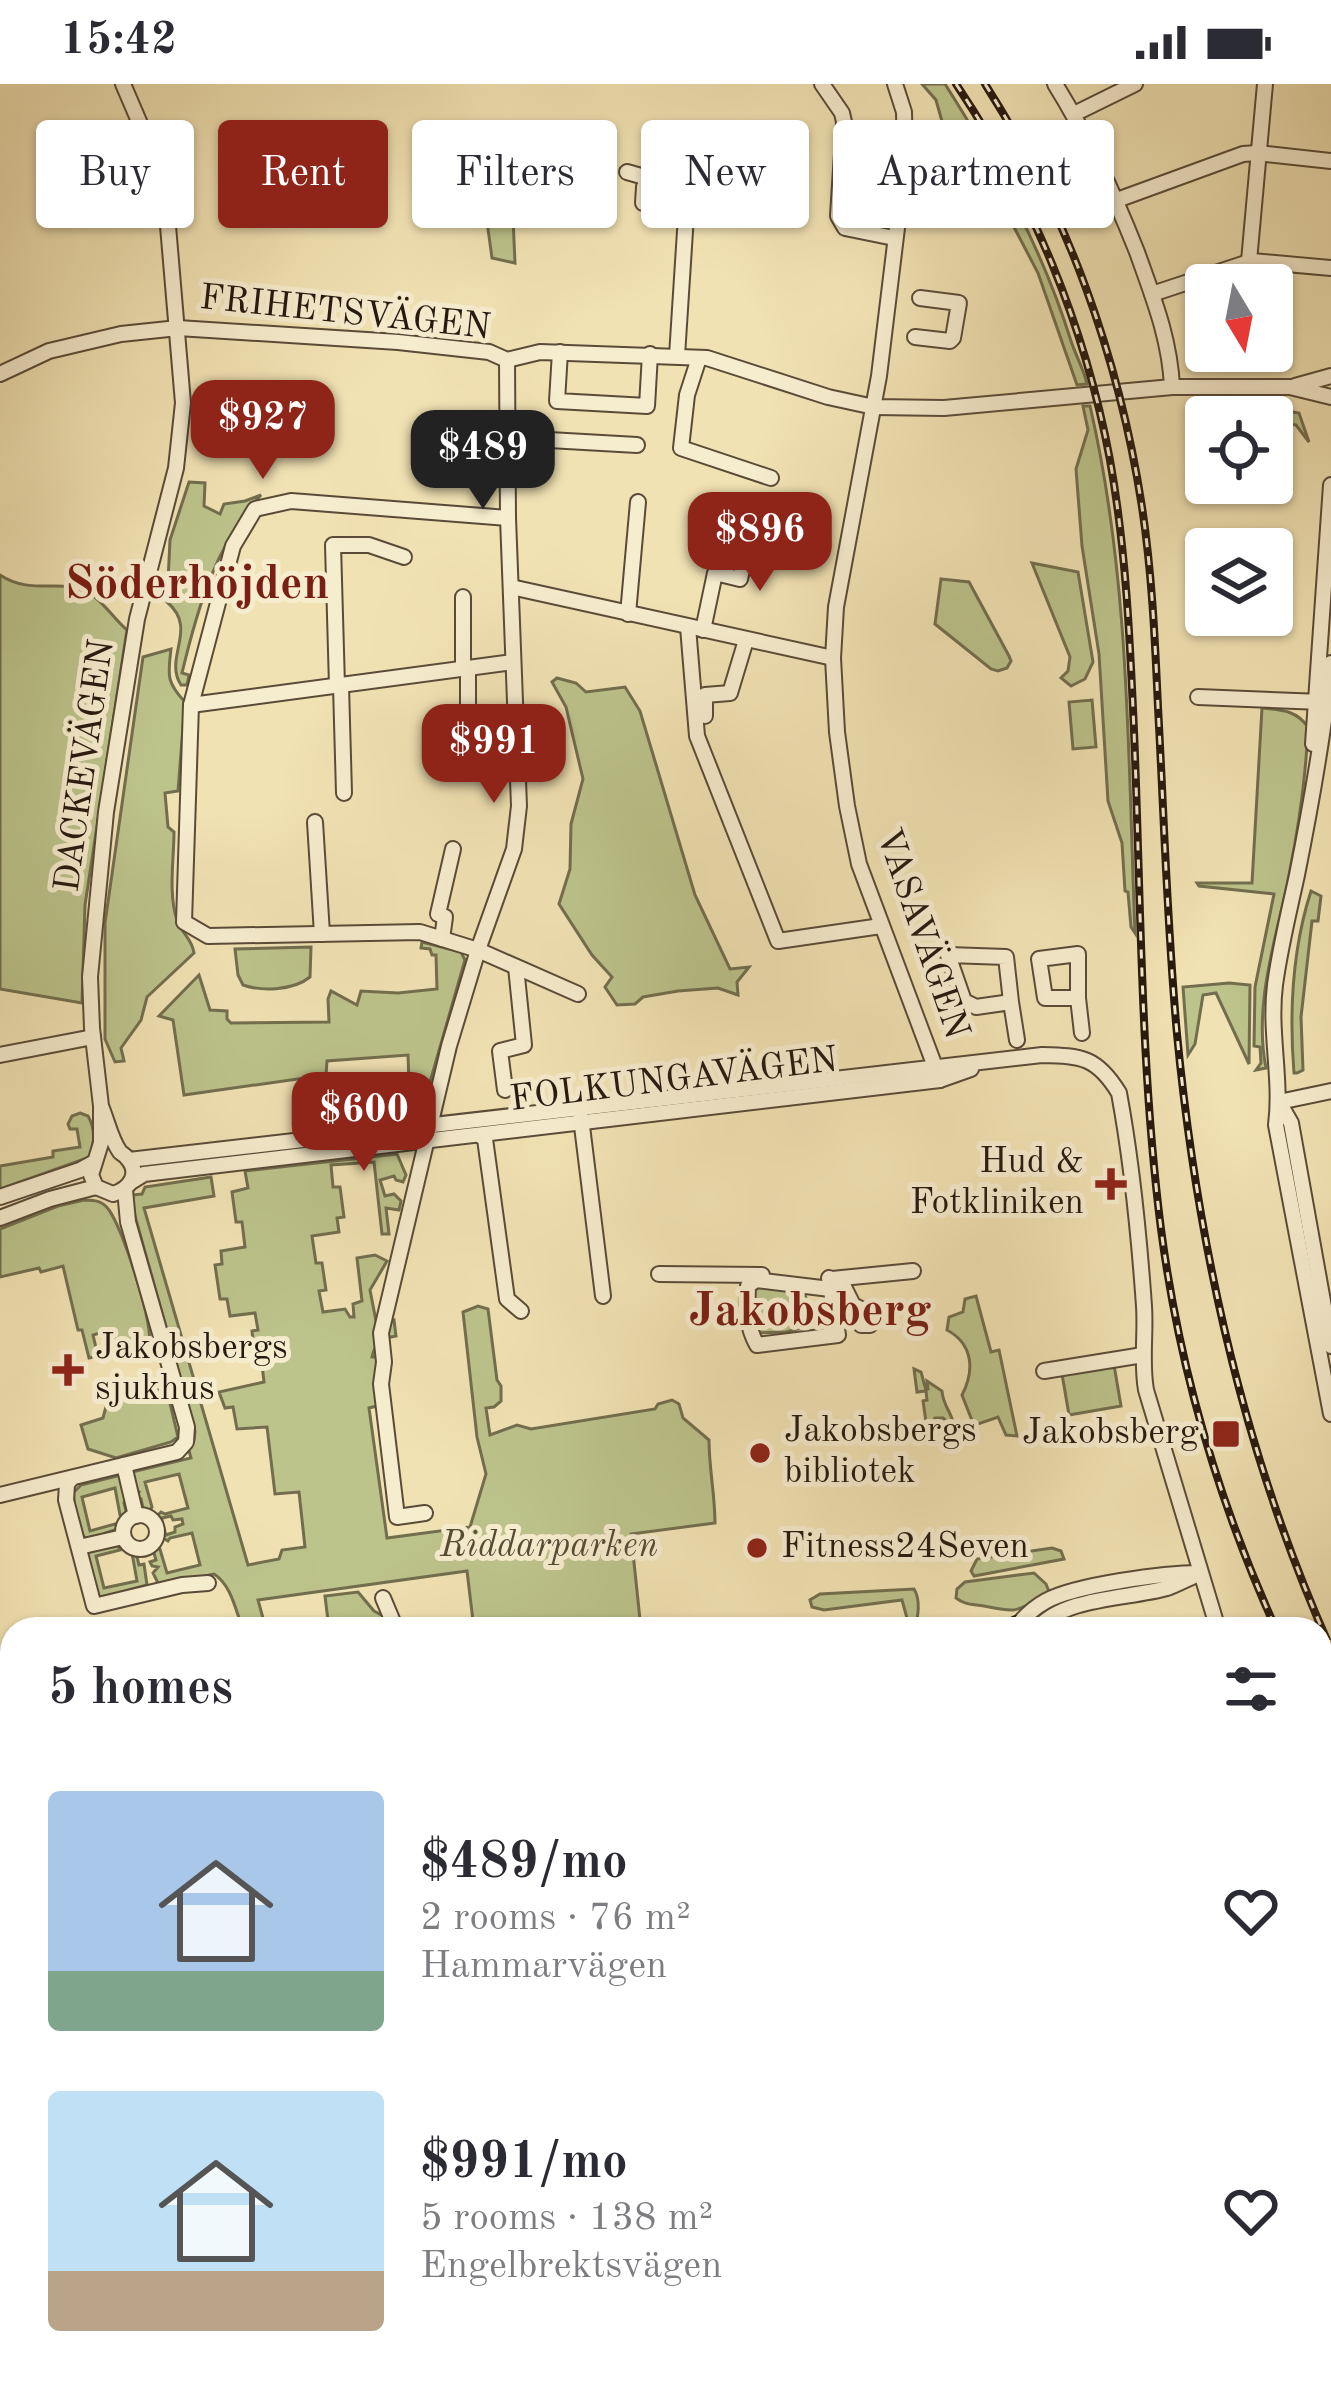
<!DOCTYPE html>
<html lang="en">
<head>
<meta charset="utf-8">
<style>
	:root { --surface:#fff; --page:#f7f7f7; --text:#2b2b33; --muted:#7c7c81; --accent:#8f2418 }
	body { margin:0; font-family:"Old Standard TT",serif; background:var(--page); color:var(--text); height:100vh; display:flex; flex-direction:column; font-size:45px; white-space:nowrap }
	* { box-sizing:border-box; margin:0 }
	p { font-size:39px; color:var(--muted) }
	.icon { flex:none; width:66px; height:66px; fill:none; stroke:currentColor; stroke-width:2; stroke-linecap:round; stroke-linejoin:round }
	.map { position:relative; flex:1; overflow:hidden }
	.details { position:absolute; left:0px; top:1533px; width:1332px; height:771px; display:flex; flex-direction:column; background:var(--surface); border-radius:36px 36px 0 0; box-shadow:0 3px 9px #0004 }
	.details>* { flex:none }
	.hud { position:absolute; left:36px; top:36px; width:1260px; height:108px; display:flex; gap:24px }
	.needle { width:78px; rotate:170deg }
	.buttons { position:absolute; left:1185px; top:180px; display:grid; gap:24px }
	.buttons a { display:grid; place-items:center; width:108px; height:108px; border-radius:12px; background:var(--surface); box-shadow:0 3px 9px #0004; font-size:60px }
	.price { position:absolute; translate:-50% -102px; padding:0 27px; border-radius:24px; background:var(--accent); color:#fff; font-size:39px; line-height:78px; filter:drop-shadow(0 3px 6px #0008) }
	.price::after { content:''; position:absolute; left:50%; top:72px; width:36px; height:27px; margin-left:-18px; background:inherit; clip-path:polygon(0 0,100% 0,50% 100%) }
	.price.on { background:#222; color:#fff }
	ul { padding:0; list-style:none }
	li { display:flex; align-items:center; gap:36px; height:300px; padding:0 48px }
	li span { display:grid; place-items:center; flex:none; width:336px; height:240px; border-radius:12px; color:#555 }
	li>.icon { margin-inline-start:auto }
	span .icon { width:144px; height:144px; fill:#fffc; stroke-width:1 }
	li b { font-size:51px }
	h2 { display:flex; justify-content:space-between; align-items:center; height:144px; padding:0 48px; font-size:51px }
	.tag { padding:0 42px; border-radius:12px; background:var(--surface); box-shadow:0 3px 9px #0004; font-size:42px; line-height:108px }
	.tag.on { background:var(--accent); color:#fff }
	.status { display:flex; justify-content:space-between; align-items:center; height:84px; padding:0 60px; background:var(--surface); direction:ltr }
	.status svg { height:33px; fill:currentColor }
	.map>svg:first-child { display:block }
	.green { fill:#bcc38b; stroke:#726e4d; stroke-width:3 }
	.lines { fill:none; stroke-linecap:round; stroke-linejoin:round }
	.minor-casing { stroke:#5a4b38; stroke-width:18 }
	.major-casing { stroke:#27190f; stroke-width:22 }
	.minor { stroke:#f6ecce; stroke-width:14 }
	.major { stroke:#e8c17a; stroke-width:18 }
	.rail-casing { stroke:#27190f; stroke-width:8 }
	.rail { stroke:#f6ecce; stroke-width:3; stroke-dasharray:9; stroke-linecap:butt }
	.major-bridge-casing { stroke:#27190f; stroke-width:22; stroke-linecap:butt }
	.major-bridge { stroke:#e8c17a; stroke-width:18 }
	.poi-dot { fill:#8f2418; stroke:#f6ecce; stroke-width:4.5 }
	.labels { text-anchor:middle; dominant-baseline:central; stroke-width:10; stroke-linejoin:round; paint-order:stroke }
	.street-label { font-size:36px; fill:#27190f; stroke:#f6ecce }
	.poi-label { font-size:36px; fill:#27190f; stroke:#f6ecce; text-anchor:start }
	.park-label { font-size:36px; font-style:italic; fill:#544c34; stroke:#f6ecce }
	.district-label { font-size:48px; font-weight:bold; fill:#7a1f14; stroke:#f6ecce }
</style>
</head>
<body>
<div class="status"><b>15:42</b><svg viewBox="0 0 49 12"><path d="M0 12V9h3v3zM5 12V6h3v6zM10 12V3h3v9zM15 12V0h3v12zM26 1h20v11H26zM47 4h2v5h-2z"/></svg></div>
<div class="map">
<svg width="1331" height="2302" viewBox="0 0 1331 2302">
	<rect width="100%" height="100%" fill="#f1e2b3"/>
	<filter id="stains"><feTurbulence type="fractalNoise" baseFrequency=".00167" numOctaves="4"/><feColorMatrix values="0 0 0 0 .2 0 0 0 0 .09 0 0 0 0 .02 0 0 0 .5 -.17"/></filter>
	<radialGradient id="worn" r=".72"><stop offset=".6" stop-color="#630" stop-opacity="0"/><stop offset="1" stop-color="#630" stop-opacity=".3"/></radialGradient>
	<g class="green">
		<path d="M922 0H945C997 82 1042 164 1071 257 1076 272 1084 286 1087 300L1077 301 1038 189 992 101 969 65 956 59 927 53 945 48 936 16Z"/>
		<polygon points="502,89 512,111 515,179 492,174 481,94"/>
		<polygon points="1210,314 1299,329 1309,358 1296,341 1272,338 1272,333 1209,333"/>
		<path d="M1083 322H1090C1130 494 1128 673 1135 849L1131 843 1128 808 1125 807 1122 759 1108 717 1099 570 1082 462 1076 385 1088 346Z"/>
		<path d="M189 398 205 399 204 422 220 430 224 420 245 417 261 411C216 459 197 526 182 589L189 591 187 601H181C163 573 199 545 167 518L170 456Z"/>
		<polygon points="1032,479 1078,488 1093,578 1085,595 1071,602 1061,594 1068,587 1070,573"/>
		<path d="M0 491C33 513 66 492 92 511 105 520 115 536 127 546L85 821 82 919 0 905Z"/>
		<polygon points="941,495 969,498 1009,572 1011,577 1007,584 998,587 991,585 935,540"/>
		<path d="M171 565C168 591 166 598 185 618L178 707 165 709 168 743 174 748C174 775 168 810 177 836 181 849 192 854 194 869L147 913 141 936 121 964 124 977 115 978 105 955V839L143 573Z"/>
		<polygon points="557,594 576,599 586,608 625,603 640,627 695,811 730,885 749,883 737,898 738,911 718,904 678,907 643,913 635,920 617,921 605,903 612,893 592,871 559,820 570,785 571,740 583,695 566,623 552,598"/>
		<polygon points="1092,616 1096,663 1073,665 1069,618"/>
		<path d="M1262 624C1281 626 1296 626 1308 643 1306 692 1299 742 1289 791 1277 853 1253 919 1266 984L1256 986 1261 979 1260 963 1254 962 1255 903 1274 810 1199 802 1197 799H1252Z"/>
		<path d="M1311 807 1321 812 1318 837H1312L1301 933 1303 986 1297 989H1294C1289 927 1292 866 1311 807Z"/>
		<polygon points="422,858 461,868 465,876 428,1005 409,1000 408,971 327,977 326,991 184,1011 173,936 159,932 199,891 210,926 227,927 227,935 231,939 329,938 328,915 331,907 357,921 361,907 398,909 437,905 436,871 432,871 430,865 421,864"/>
		<path d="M311 863 310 893C294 906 263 908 243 901L238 891 235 865Z"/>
		<polygon points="1229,899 1250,901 1249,980 1216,909 1203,911 1195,960 1188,971 1183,903"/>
		<path d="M80 1029 88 1032C96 1046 94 1058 90 1073L0 1105V1082L53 1073V1067L80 1063 77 1045H70L68 1040 72 1032Z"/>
		<path d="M397 1070 406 1091 403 1098 396 1096 394 1092 380 1096 385 1112 394 1110 401 1117 399 1126 386 1124 389 1150H382L374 1078 331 1081 333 1103H340L344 1133 337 1134 339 1148 312 1152 316 1179H322L326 1206 319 1207 323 1228 345 1225 350 1233H354L353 1220 362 1217 357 1174 375 1171 387 1177 370 1206 377 1242 394 1236 396 1252C382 1254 375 1259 372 1273H378L381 1321 369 1324 387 1454 470 1443 486 1390 477 1353 463 1228 478 1222 488 1225 497 1296 501 1302V1317L494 1323 486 1324 490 1351 517 1341 531 1345 655 1325 658 1320 672 1316 679 1320 683 1334 709 1356C709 1384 715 1411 715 1439L631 1450 641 1545H474L467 1487 258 1516 266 1545H228L241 1540C235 1523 230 1500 214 1490L159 1501 153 1489 158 1483 152 1482 150 1478 156 1476 154 1469H149L152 1463 159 1462 167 1489 200 1481 192 1449 170 1454 168 1457 163 1454 161 1446 164 1445 166 1451 175 1448V1443L183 1440 182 1435 173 1436 171 1432 162 1434V1439H159L157 1432 161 1428 165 1430 188 1424 179 1390 145 1398 152 1423 149 1428 140 1429 138 1425 143 1424 141 1415 136 1416 139 1408 135 1407 132 1388 191 1374 188 1363 194 1356 195 1347 135 1132 132 1111 142 1110 145 1103 211 1093 214 1112 144 1124 248 1481 279 1475 282 1466 305 1463 299 1408 275 1410 267 1343 237 1345 233 1323 225 1324 219 1308 264 1298 262 1281H256L252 1247 258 1246 255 1229 230 1232 227 1215H220L215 1181 222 1180 221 1167 245 1163 242 1138H236L232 1108 248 1104 245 1087Z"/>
		<path d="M84 1116C95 1116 103 1117 109 1126 123 1145 154 1241 149 1262H145L142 1254 115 1260 114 1253H110L106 1247 93 1251 98 1272 89 1274 82 1246H78L63 1182 41 1188 39 1184 0 1193V1145L58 1122Z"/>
		<polygon points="755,1201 808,1209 805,1210 812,1241 786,1248 753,1249"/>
		<path d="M976 1212 991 1268 999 1266 1017 1352 1006 1351 998 1333 978 1340 973 1339 962 1311C975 1286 973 1260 947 1246L949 1233 963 1228 965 1215Z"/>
		<polygon points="1114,1281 1121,1322 1069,1331 1062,1290"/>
		<path d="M914 1285 921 1288 926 1306 928 1305 927 1297 942 1307C943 1321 950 1326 953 1338L949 1339 943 1334H935L932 1338 934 1348 928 1352 923 1317 927 1316 926 1307 917 1308Z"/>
		<polygon points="145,1305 159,1306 168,1311 178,1353 171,1358 116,1374 88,1365 81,1341 103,1334 108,1315"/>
		<path d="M121 1391 129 1417 124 1419 126 1427H131L132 1431 123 1434 120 1431 115 1404 82 1413 90 1447 115 1440 119 1447 116 1451 114 1446 105 1449V1454L87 1457C77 1446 73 1423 74 1408L81 1401Z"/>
		<polygon points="106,1459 108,1464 118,1462 120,1466 96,1472 104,1504 137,1497 132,1469 139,1467 142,1471 137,1473 139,1481 144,1480 147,1501 99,1514 96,1511 86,1469 87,1465"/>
		<polygon points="1052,1464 1061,1467 1064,1475 974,1492 971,1487 977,1475"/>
		<path d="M1034 1489 1046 1500 1050 1510C1015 1526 1023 1530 984 1522 972 1520 965 1521 956 1514L957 1505 965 1498Z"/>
		<path d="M914 1505C921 1516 918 1532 915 1545H910L902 1516 824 1526 812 1523 810 1516 820 1510Z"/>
		<polygon points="358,1508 374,1527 385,1533 388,1545 329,1545 325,1512"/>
		<polygon points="416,2292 602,2292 604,2298 600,2302 411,2302 415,2299"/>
		<polygon points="618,2292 871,2292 875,2302 621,2302"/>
	</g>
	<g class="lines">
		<defs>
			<g id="minor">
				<polyline points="822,0 842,29 844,38 838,132 845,144 894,154"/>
				<polyline points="895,0 904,28 905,78 879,292 836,523 833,574 837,648 847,722 859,780 940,996"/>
				<path d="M1055 0C1088 53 1114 110 1137 168 1153 213 1170 255 1172 303"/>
				<polyline points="1074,30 1135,0"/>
				<polyline points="627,88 641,92 650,99 689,89"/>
				<polyline points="1117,116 1243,70 1257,69 1331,77"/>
				<polyline points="643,119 644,103 650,99"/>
				<polyline points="1249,177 1265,0"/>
				<polyline points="1152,210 1252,177 1331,184"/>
				<polyline points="915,253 950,257 953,254 959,219 920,214"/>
				<polyline points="560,268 557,317 647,322 650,270"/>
				<polyline points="677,272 690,69"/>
				<polyline points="699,274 687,311 681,364 771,394"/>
				<polyline points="0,290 49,267 121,250 178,244 398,258 489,268 507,276 540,268 707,274 828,313 874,323 944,324 1172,303 1290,303 1331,313"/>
				<polyline points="1295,302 1331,292"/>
				<polyline points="507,347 535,348 549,356 637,361"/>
				<polyline points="508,434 291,417 255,425 233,462 191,621 184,838 208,852 420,848 478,866 578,910"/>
				<polyline points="511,503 833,574"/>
				<polyline points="463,513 463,585"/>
				<polyline points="628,530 638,418"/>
				<polyline points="688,543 697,652 778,857 881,842"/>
				<polyline points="703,546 715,489 740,495 752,444"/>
				<path d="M1331 579C1324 650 1311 721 1297 791 1289 828 1280 864 1275 901 1269 948 1282 995 1276 1041L1331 1330"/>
				<polyline points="468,584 468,684"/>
				<polyline points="337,602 333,461 369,461 404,473"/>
				<polyline points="341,602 344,709"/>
				<polyline points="1198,613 1322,618"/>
				<polyline points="191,621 513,578"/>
				<polyline points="705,632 705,611 730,609 746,556"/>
				<polyline points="1313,660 1331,401"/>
				<polyline points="315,738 322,850"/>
				<polyline points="442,855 445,833 438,830 453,765"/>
				<polyline points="1078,914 1078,870 1039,875 1045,914 1078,914 1082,949"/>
				<polyline points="1011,918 1006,873 948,871 964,917 976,923 1011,918 1017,956"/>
				<polyline points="0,971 93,953"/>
				<polyline points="505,1006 500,967 524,961 516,883"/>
				<polyline points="1279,1018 1291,1039 1331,1262"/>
				<polyline points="1279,1018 1331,1007"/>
				<path d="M101 1022C107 1036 111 1056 120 1068 122 1070 125 1071 127 1074 141 1089 130 1105 113 1110L96 1103 91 1091 101 1059V1022L92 944 90 893 106 728 137 535 176 384 183 319 168 142 147 56 123 0"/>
				<polyline points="581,1034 603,1212"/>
				<polyline points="479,1051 485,1055 507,1215 521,1227"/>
				<path d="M129 1076 1042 971C1082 972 1097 973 1119 1009 1132 1079 1139 1151 1144 1222 1146 1250 1141 1278 1146 1306L1218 1545"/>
				<polyline points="131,1098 144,1090 940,996 971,985"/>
				<polyline points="0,1113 80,1086 93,1079"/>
				<polyline points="0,1134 50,1115 96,1103"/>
				<polyline points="659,1190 762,1191"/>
				<path d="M829 1194 838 1251 757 1261C746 1242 747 1224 748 1202L756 1196 830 1205 842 1199 853 1221 869 1229 870 1241H861"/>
				<polyline points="832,1195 913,1187"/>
				<polyline points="1044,1287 1143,1271"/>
				<polyline points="124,1381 136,1432"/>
				<polyline points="72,1394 67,1400 66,1416 94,1522 182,1501 208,1499"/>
				<polyline points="0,1411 177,1368 186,1358 187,1343 128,1138 125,1106"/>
				<polyline points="425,1429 397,1433 381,1300 384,1278 381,1249 449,962 478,866 514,765 519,722 508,434 507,276"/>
				<circle cx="140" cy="1448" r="17"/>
				<polyline points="79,1463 123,1453"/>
				<polyline points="383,1514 396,1545"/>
				<path d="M1017 1542C1025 1532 1035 1523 1046 1517 1075 1501 1165 1489 1199 1489"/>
				<path d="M1037 1545C1064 1513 1127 1515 1167 1504 1176 1501 1185 1496 1194 1492"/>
				<polyline points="1320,1798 1331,1818"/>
				<polyline points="1320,1887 1331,1879"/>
				<polyline points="1320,2092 1331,2109"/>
				<polyline points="1320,2173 1331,2166"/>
				<polyline points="179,2292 182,2302"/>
				<polyline points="196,2292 199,2302"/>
				<polyline points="287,2292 294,2302"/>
				<polyline points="608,2292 611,2302"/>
				<polyline points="947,2292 950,2302"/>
				<polyline points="1303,2292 1310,2302"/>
				<polyline points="362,2300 363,2302"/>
				<polyline points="399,2302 407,2292"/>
				<polyline points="1118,2302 1123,2292"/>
			</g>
			<g id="major">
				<polyline points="1017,1545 1017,1542"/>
				<polyline points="1320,1590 1331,1587"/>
				<polyline points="0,1766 12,1789"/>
				<polyline points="0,1786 12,1812"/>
				<polyline points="0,1868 12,1870"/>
			</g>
		</defs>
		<use href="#minor" class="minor-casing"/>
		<use href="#major" class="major-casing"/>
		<use href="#minor" class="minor"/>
		<use href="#major" class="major"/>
		<defs>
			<g id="rail">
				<path d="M956 0C1032 113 1085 242 1110 376 1126 465 1130 556 1134 647 1141 812 1140 980 1161 1145 1179 1283 1219 1419 1276 1545"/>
				<path d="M985 0C1067 128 1119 273 1142 423 1152 489 1155 556 1158 623 1164 732 1167 841 1177 950 1197 1159 1244 1372 1331 1565"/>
				<polyline points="1320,1615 1331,1636"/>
			</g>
		</defs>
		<use href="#rail" class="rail-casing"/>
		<use href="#rail" class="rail"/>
		<defs>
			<polyline id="major-bridge" points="1320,1568 1331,1565"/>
		</defs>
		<use href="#major-bridge" class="major-bridge-casing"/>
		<use href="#major-bridge" class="major-bridge"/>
	</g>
	<g class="poi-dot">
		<path d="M1105 1082h12v12h12v12h-12v12h-12v-12h-12v-12h12z"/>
		<path d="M62 1268h12v12h12v12h-12v12h-12v-12h-12v-12h12z"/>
		<rect x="1211" y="1335" width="30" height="30" rx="6"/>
		<circle cx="760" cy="1369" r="12"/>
		<circle cx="757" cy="1464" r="12"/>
	</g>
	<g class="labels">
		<g class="street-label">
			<text transform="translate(345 230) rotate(6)">FRIHETSVÄGEN</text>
			<text transform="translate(86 682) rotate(-82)">DACKEVÄGEN</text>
			<text transform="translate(921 850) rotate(71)">VASAVÄGEN</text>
			<text transform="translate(674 997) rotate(-7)">FOLKUNGAVÄGEN</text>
		</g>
		<g class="poi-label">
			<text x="1084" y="1079" text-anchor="end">Hud &amp;<tspan x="1084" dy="41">Fotkliniken</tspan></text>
			<text x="95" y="1265">Jakobsbergs<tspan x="95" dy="41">sjukhus</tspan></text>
			<text x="784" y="1348">Jakobsbergs<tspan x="784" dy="41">bibliotek</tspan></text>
			<text x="1199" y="1350" text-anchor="end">Jakobsberg</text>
			<text x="781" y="1464">Fitness24Seven</text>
		</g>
		<g class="park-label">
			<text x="549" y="1463">Riddarparken</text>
		</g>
		<g class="district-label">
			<text x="197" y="501">Söderhöjden</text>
			<text x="810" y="1228">Jakobsberg</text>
		</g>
	</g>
	<rect width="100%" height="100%" filter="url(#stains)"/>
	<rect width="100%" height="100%" fill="url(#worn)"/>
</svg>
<div class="buttons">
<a><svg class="needle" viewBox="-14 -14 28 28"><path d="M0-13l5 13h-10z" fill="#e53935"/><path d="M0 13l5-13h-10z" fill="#7c7c81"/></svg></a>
<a><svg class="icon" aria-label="locate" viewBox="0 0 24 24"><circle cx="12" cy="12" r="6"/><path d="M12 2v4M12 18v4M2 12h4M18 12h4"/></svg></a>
<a><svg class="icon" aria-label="layers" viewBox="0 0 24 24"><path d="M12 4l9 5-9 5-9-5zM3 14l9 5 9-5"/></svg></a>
</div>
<b class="price" style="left:263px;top:398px">$927</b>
<b class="price on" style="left:483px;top:428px">$489</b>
<b class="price" style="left:760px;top:510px">$896</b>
<b class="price" style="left:494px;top:722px">$991</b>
<b class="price" style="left:364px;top:1090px">$600</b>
<div class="hud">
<a class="tag">Buy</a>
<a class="tag on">Rent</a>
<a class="tag">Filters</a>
<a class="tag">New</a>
<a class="tag">Apartment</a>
</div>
<section class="details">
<h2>5 homes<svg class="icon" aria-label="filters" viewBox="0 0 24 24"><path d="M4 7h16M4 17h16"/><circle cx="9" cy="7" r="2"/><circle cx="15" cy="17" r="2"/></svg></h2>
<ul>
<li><span style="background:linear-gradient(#a9c7e8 75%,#7fa58c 0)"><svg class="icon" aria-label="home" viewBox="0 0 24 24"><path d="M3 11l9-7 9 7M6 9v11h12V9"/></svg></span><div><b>$489/mo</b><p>2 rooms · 76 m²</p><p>Hammarvägen</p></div><svg class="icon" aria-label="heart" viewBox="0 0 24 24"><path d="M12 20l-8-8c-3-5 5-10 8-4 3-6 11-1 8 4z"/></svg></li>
<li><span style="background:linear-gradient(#bfe0f5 75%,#b9a48a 0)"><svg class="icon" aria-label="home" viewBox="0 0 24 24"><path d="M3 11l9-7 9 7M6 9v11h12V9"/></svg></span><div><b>$991/mo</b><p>5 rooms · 138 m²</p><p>Engelbrektsvägen</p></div><svg class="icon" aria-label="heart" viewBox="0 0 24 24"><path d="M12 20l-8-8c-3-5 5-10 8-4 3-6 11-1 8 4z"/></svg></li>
</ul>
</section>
</div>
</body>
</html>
